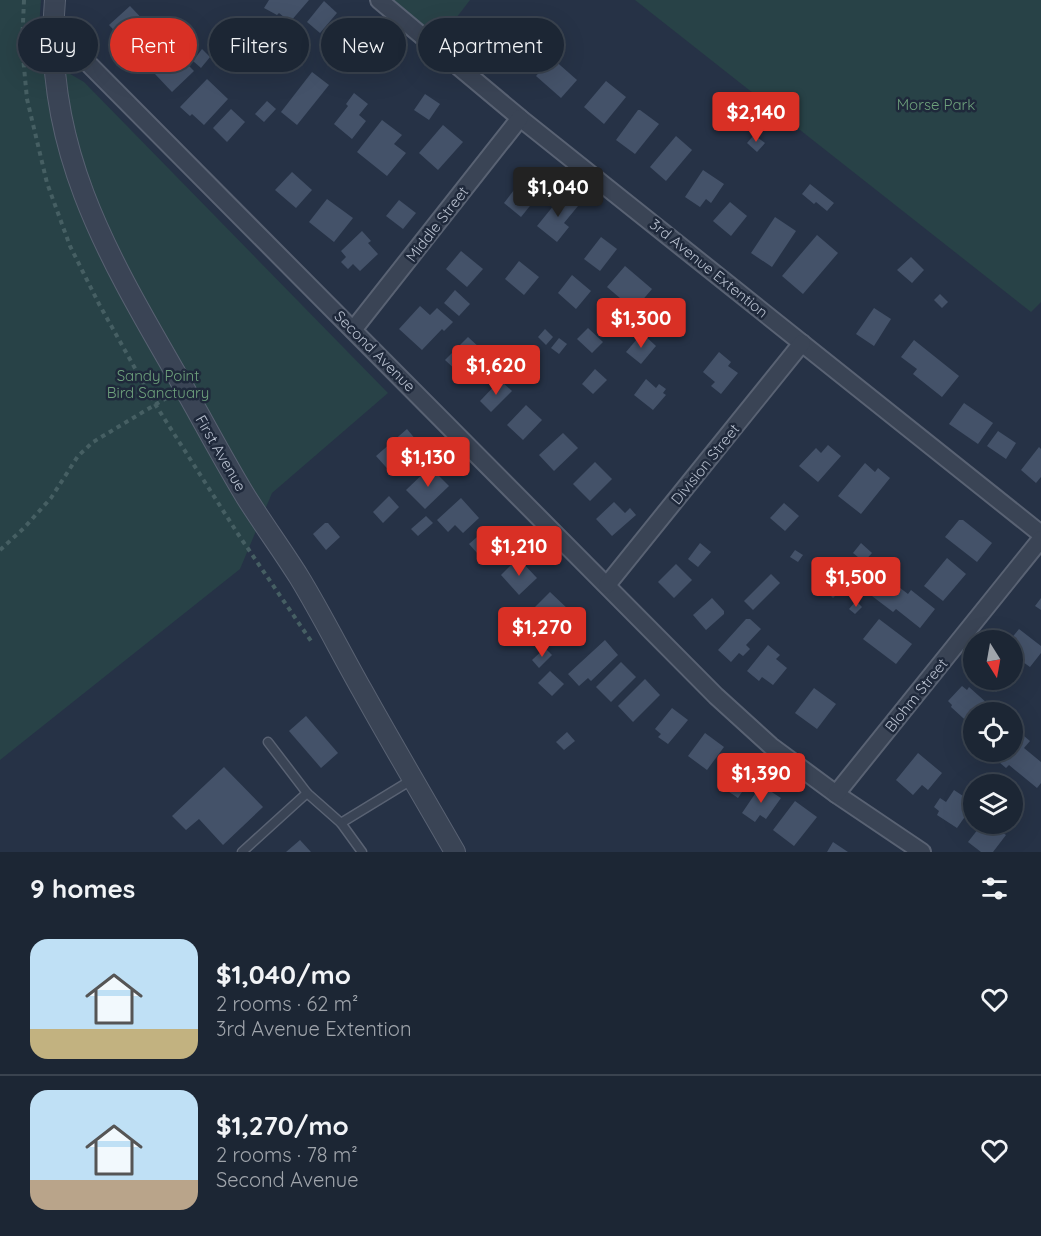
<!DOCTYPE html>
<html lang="en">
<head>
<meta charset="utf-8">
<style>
	:root { --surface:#1c2634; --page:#252e3c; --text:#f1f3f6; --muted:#a0a5ac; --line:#3a434f; --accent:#d93025 }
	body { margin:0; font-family:Quicksand,sans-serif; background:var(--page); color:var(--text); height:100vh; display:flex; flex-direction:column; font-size:22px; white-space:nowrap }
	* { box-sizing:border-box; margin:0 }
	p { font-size:20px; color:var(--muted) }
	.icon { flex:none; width:33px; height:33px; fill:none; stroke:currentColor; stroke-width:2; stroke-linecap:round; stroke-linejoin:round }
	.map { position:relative; height:852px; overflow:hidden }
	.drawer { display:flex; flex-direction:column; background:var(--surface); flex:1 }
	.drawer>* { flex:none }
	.top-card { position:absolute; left:18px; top:18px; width:600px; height:54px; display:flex; gap:12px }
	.needle { width:39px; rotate:169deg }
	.controls { position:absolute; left:963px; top:630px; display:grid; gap:12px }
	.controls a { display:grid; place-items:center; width:60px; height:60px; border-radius:50%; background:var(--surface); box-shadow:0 6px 24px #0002,0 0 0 2px var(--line); font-size:30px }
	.price { position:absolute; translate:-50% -51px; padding:0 14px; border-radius:6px; background:var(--accent); color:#fff; font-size:20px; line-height:39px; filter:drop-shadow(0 2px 3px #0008) }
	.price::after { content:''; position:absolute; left:50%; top:36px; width:18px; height:14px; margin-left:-9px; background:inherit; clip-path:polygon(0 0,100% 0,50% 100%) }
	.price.selected { background:#222; color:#fff }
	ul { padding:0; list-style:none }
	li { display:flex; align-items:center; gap:18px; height:150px; padding:0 30px }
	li+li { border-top:2px solid var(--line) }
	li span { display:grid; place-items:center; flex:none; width:168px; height:120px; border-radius:18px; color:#555 }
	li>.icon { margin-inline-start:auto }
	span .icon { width:72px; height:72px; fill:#fffc; stroke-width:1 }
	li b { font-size:26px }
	h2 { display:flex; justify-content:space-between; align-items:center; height:72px; padding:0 30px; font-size:26px }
	.chip { padding:0 21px; border-radius:27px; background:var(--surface); box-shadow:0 6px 24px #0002,0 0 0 2px var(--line); font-size:21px; line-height:54px }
	.chip.selected { background:var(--accent); color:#fff }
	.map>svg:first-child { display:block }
	.green { fill:#284247 }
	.building { fill:#445269 }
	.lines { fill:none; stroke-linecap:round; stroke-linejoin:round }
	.service-casing { stroke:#596273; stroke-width:11 }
	.minor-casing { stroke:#596273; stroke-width:20 }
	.tertiary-casing { stroke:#596273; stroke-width:22 }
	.path { stroke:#465f63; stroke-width:4; stroke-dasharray:4.5 4.5; stroke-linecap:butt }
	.service { stroke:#3a4455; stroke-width:8 }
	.minor { stroke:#3a4455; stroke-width:16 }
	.tertiary { stroke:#3a4455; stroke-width:20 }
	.labels { text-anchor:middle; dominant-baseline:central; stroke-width:5; stroke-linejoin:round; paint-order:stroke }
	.park-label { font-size:15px; fill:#6ea17c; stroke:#1f293b }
	.street-label { font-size:15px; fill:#b8c0cf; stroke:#1f293b }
</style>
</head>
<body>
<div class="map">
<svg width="1041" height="852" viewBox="0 0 1041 852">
	<rect width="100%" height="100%" fill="#263246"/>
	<g class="green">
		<polygon points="0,0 41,0 39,27 41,57 84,82 388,393 272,493 240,569 0,760"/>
		<polygon points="393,0 470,0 440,39"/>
		<polygon points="635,0 1041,0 1041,302 1031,312"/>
	</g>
	<g class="building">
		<polygon points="269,0 309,0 290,22 279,13 277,15 264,8"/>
		<polygon points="324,1 337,13 320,33 307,22"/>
		<polygon points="130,6 149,26 128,45 109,25"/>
		<polygon points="537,22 547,30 539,40 544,44 526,67 505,51 524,28 529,32"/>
		<polygon points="157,27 172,41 146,68 131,53"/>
		<polygon points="231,38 246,51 232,67 217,55"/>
		<polygon points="202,49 210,57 201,68 193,61"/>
		<polygon points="176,53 194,71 172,92 155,74"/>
		<polygon points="552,58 577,80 561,98 536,76"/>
		<polygon points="312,72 329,85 297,125 281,112"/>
		<polygon points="207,79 228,99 204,125 192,114 190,116 180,107"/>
		<polygon points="606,81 626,97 604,124 584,107"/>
		<polygon points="354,93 368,104 359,115 366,121 352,139 334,124 348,106 346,104"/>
		<polygon points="425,94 440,104 429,120 414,110"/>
		<polygon points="267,101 276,109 264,122 255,114"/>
		<polygon points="231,109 245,122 227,142 213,128"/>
		<polygon points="638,110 640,110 659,124 635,154 616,140"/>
		<polygon points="382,120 402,135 394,144 406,153 387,176 357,152"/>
		<polygon points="443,125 463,142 438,170 419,153"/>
		<polygon points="754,135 765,143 757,152 747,143"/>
		<polygon points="676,136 692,150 666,181 650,167"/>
		<polygon points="703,170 724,184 711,203 706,199 700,207 685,197"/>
		<polygon points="292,172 312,190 296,208 275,190"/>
		<polygon points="528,172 546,186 521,217 504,203"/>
		<polygon points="810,184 834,203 827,211 816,202 814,204 802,194"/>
		<polygon points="563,194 578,206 564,223 569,227 557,242 537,226"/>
		<polygon points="327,199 353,218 334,242 309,222"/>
		<polygon points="399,200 416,213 403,229 386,216"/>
		<polygon points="730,202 747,216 731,236 713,221"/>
		<polygon points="775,217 796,231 772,267 751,253"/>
		<polygon points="362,231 371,241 368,243 378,254 360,271 353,264 348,269 341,262 346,257 341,251"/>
		<polygon points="817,235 838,253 803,294 782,276"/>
		<polygon points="601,237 617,249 600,271 584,259"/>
		<polygon points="461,251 483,269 467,287 446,269"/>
		<polygon points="911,257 924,270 912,283 897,270"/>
		<polygon points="519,261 539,277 524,295 505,279"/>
		<polygon points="625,266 652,289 634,310 607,287"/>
		<polygon points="572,275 591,291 576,309 558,293"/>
		<polygon points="455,290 470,304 459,316 444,303"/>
		<polygon points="940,294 948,302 942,308 934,300"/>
		<polygon points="420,306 430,315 437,308 453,322 444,331 442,329 422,350 399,329"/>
		<polygon points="874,308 891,319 874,346 856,334"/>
		<polygon points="588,328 603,342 592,353 577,339"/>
		<polygon points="545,329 553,337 546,345 538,337"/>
		<polygon points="642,333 656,346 641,364 626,352"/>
		<polygon points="468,337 481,349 472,358 476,362 468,369 464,366 458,372 445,360"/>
		<polygon points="559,338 567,344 559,354 551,348"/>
		<polygon points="914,340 959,376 942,397 913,374 917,369 901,357"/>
		<polygon points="719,352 731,362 728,366 738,373 721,394 711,386 715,382 703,372"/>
		<polygon points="595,369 607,380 593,394 582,384"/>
		<polygon points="646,379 656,388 659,384 666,389 663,393 666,395 653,410 634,395"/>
		<polygon points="500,380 512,391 491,412 480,401"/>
		<polygon points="964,403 993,423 978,444 949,424"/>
		<polygon points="526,405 542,420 523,440 507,425"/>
		<polygon points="407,429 416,440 412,444 421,453 394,476 376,456"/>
		<polygon points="998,431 1016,443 1006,459 987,446"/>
		<polygon points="563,433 578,448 554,471 539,455"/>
		<polygon points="828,445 841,456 818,482 799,466 816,448 821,453"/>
		<polygon points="1039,447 1041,449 1041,477 1036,483 1021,470"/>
		<polygon points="595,462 612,479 590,501 573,484"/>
		<polygon points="865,463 875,472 878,468 890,478 861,514 838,496"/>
		<polygon points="430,467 449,486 425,509 406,490"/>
		<polygon points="389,496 399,507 383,523 373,512"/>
		<polygon points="461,498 479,518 463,533 455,525 448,532 437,520"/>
		<polygon points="614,502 625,513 630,508 636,515 612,536 596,519"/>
		<polygon points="784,503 799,516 785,531 770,518"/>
		<polygon points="426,516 433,523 418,536 411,529"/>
		<polygon points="959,520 963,520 992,543 977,562 945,537"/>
		<polygon points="325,523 328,523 340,537 326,550 313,534"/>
		<polygon points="485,530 488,530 504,548 487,564 469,544"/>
		<polygon points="700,543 711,552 698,567 688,559"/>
		<polygon points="861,543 872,553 864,562 853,553"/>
		<polygon points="795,550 803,555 798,562 790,557"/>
		<polygon points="518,558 537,578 519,595 501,575"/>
		<polygon points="947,558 966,574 943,601 924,586"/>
		<polygon points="676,564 692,580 674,598 658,582"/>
		<polygon points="771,574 780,583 753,610 744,601"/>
		<polygon points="887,578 908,594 911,590 935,609 920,628 896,609 893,612 872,596"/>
		<polygon points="835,587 839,592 833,598 827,592"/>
		<polygon points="550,592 570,611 546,634 533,622 540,616 533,609"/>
		<polygon points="712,598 724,611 724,614 706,630 693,615"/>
		<polygon points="1041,598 1041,610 1035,606"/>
		<polygon points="856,601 862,607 855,614 849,609"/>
		<polygon points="746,619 750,619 761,629 746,645 750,649 743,656 739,653 731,662 718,650"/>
		<polygon points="879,619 912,644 896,664 863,639"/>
		<polygon points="1019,629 1041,646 1041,653 1030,667 1012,654 1012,640 1010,640"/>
		<polygon points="605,640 618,655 591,681 588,678 579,686 568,674"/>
		<polygon points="768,645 780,655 776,659 787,668 773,685 762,677 759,681 747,671"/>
		<polygon points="545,648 552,655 539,668 532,660"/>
		<polygon points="621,662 636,677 611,702 596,687"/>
		<polygon points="550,671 564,684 552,696 538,683"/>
		<polygon points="645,679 660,695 633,722 618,706"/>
		<polygon points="977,680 1007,680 996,692 992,688 990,691"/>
		<polygon points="962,686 967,690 969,687 997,712 974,712 974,728 951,707 952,705 948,701"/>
		<polygon points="814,688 836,704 817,729 795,713"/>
		<polygon points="672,708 688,720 668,744 658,737 661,734 655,729"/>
		<polygon points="306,716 338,753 321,768 289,731"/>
		<polygon points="1012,726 1030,741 1024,748 1041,762 1041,783 1037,788 1009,765 1006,768 987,752 1012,752"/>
		<polygon points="567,732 575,741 564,750 556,742"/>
		<polygon points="705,733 724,747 707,770 688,756"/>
		<polygon points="918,753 942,773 928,790 922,785 913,795 896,780"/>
		<polygon points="742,760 750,765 746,772 752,777 738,798 719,785 733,763 738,766"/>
		<polygon points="224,767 263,807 223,845 199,819 186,830 172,816"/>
		<polygon points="761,785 781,798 766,819 760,815 755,822 742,813"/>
		<polygon points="954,790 966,798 963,803 971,808 957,828 937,815 939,811 934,807 940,798 946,802"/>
		<polygon points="795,801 817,817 794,846 773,830"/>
		<polygon points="982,824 990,824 1006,835 993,852 981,852 968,842"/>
		<polygon points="300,840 311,852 286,852"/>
		<polygon points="833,842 848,852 827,852"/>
	</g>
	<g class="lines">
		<defs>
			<g id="service">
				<polyline points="268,742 307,793 341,823 413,779"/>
				<polyline points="341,823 362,852"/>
				<polyline points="242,852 307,793"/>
			</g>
			<g id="minor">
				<polyline points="379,0 520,118 1041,534"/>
				<polyline points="53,28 716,696 771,746 836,794 922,852"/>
				<polyline points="353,330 520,118"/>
				<polyline points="607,585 802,343"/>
				<polyline points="836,794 1041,539"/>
			</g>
			<path id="tertiary" d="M55 0C42 143 106 253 175 372 199 413 221 456 246 497 263 524 282 550 299 577 321 613 341 653 362 690 392 744 424 798 455 852"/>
		</defs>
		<use href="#service" class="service-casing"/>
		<use href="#minor" class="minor-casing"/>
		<use href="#tertiary" class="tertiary-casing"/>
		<g class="path">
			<polyline points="24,0 22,46 27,99 47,183 70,246 99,304 155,404 238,534 311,641"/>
			<polyline points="0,550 24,528 51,498 78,456 93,442 168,397"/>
		</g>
		<use href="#service" class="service"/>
		<use href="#minor" class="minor"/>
		<use href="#tertiary" class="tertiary"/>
	</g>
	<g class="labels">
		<g class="park-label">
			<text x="936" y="104">Morse Park</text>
			<text x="158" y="375">Sandy Point<tspan x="158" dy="17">Bird Sanctuary</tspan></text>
		</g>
		<g class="street-label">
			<text transform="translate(437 224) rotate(-52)">Middle Street</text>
			<text transform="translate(709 268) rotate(39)">3rd Avenue Extention</text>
			<text transform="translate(375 351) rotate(45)">Second Avenue</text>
			<text transform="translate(221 453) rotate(60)">First Avenue</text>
			<text transform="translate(705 464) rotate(-51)">Division Street</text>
			<text transform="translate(916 695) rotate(-51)">Blohm Street</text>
		</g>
	</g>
</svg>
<div class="controls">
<a><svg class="needle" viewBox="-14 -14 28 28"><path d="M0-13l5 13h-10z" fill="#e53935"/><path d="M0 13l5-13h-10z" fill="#a0a5ac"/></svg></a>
<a><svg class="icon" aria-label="locate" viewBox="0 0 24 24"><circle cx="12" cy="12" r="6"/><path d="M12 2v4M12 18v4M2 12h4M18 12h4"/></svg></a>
<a><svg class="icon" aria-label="layers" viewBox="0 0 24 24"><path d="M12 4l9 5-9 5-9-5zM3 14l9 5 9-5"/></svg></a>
</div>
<b class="price" style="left:756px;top:143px">$2,140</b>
<b class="price selected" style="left:558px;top:218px">$1,040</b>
<b class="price" style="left:641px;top:349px">$1,300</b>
<b class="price" style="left:496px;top:396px">$1,620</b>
<b class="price" style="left:428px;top:488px">$1,130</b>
<b class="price" style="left:519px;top:577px">$1,210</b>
<b class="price" style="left:856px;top:608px">$1,500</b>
<b class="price" style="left:542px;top:658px">$1,270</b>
<b class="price" style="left:761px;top:804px">$1,390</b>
<div class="top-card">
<a class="chip">Buy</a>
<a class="chip selected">Rent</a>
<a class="chip">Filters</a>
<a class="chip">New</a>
<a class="chip">Apartment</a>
</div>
</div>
<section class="drawer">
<h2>9 homes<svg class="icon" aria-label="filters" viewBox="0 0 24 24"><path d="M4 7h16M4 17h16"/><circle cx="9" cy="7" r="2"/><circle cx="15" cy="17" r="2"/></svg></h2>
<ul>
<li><span style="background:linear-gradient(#bfe0f5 75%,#c2b280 0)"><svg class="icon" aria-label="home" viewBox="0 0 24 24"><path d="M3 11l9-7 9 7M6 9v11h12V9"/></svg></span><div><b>$1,040/mo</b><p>2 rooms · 62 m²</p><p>3rd Avenue Extention</p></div><svg class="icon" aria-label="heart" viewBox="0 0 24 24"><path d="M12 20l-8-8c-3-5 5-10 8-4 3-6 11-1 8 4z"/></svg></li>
<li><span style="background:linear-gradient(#bfe0f5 75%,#b9a48a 0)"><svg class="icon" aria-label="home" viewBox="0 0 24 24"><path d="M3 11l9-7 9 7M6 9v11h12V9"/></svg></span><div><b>$1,270/mo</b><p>2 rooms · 78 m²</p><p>Second Avenue</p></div><svg class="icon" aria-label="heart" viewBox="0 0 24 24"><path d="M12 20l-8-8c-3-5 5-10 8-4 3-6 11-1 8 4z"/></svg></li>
</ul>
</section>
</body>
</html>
